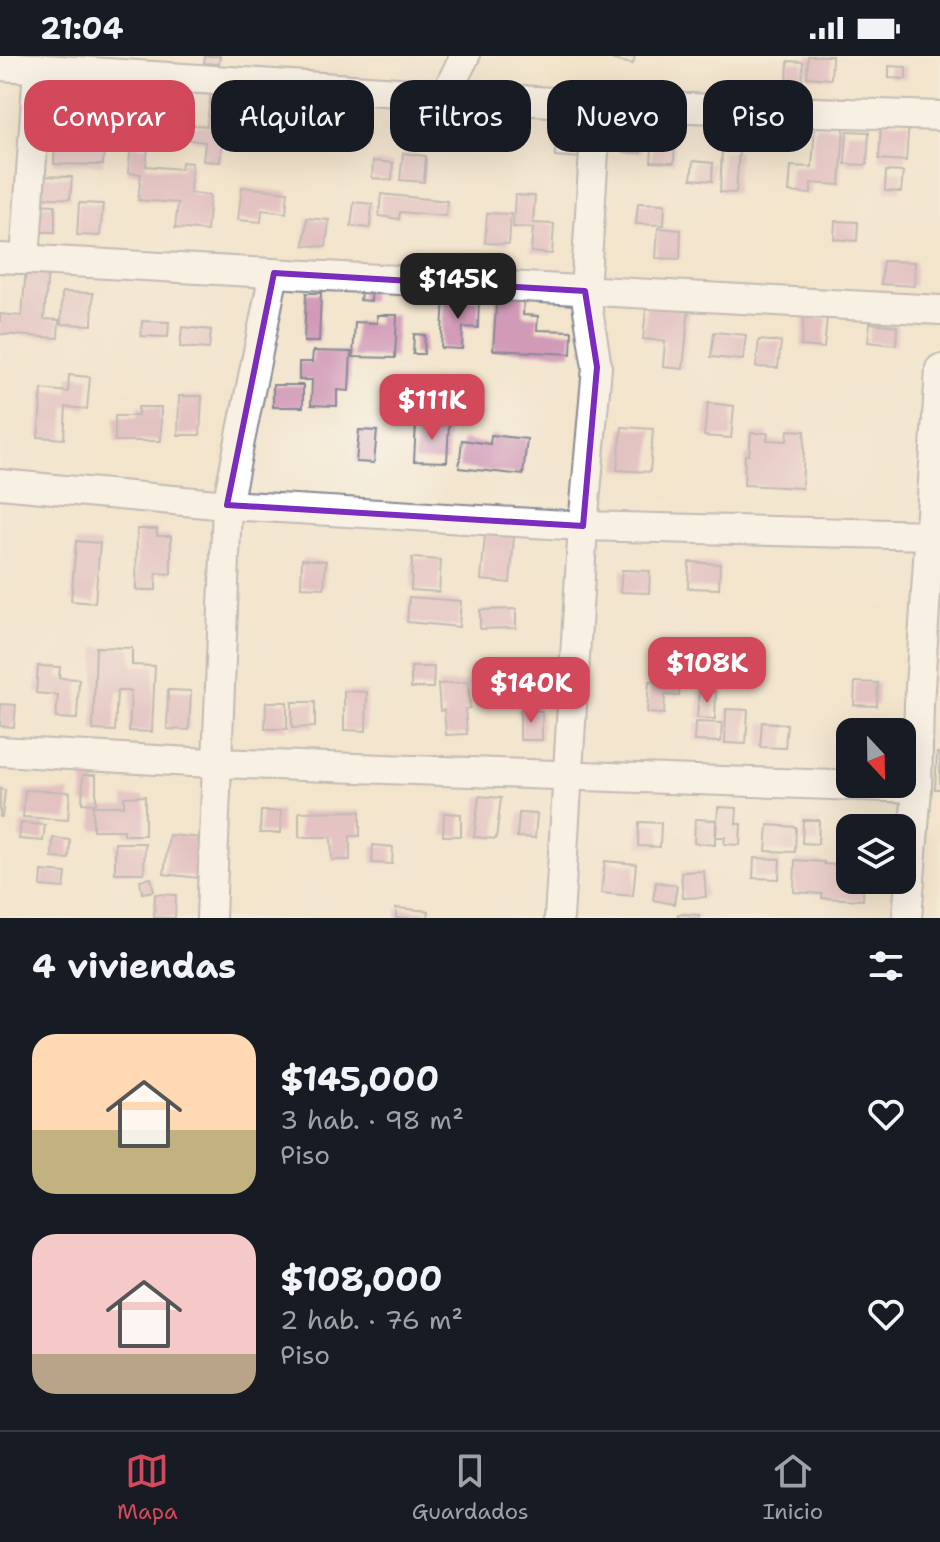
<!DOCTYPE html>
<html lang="es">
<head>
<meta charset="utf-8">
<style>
	:root { --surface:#171b24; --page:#242831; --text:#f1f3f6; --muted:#9ea1a6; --line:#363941; --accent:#d1495b }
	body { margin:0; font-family:"Shantell Sans",sans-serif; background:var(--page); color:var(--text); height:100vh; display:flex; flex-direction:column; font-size:30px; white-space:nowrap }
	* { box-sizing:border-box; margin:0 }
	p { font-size:26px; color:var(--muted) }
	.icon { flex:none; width:44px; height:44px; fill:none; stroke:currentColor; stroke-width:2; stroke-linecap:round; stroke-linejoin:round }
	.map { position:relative; height:862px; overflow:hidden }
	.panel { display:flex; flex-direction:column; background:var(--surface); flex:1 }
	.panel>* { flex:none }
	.hud { position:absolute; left:24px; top:24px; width:892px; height:72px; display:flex; gap:16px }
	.needle { width:52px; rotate:158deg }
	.buttons { position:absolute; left:836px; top:662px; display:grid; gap:16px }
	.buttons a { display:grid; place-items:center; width:80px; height:80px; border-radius:16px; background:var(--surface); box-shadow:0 8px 32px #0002; font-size:40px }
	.price { position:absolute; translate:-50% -68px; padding:0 18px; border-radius:16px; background:var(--accent); color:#fff; font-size:26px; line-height:52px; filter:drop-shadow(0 2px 4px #0008) }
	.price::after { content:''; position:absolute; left:50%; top:48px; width:24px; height:18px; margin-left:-12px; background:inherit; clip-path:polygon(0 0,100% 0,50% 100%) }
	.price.on { background:#222; color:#fff }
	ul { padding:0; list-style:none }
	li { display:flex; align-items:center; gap:24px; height:200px; padding:0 32px }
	li span { display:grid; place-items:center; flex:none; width:224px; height:160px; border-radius:24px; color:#555 }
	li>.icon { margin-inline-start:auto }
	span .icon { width:96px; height:96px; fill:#fffc; stroke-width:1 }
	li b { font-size:34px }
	h2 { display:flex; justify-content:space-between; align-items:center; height:96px; padding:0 32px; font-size:34px }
	.pill { padding:0 28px; border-radius:24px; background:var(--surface); box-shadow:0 8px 32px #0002; font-size:28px; line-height:72px }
	.pill.on { background:var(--accent); color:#fff }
	.status { display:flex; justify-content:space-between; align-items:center; height:56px; padding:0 40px; background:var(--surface); direction:ltr }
	.status svg { height:22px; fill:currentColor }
	.tabs { display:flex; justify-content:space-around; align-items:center; height:112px; border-top:2px solid var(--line); background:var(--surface); font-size:22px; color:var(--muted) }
	.tabs a { display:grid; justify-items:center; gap:4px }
	.tabs .on { color:var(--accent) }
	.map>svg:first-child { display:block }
	.building { fill:#d19ab7 }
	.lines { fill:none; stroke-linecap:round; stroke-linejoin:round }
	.minor-casing { stroke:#878a95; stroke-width:32 }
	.minor { stroke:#fff; stroke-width:28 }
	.marked { fill:none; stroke:#7b2cbf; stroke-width:6; stroke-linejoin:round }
</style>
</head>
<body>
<div class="status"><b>21:04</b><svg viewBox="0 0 49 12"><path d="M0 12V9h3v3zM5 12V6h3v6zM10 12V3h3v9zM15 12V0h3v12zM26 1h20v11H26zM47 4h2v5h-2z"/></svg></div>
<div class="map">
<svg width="940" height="862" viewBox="0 0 940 862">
	<rect width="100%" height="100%" fill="#f7f3e8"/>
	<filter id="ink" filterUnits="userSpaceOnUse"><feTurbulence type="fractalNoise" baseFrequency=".0125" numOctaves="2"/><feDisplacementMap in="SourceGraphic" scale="16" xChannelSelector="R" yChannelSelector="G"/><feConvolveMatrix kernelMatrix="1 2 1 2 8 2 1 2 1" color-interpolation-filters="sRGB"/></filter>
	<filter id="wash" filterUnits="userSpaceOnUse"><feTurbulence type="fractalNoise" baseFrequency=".006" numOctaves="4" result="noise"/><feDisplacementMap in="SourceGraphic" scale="32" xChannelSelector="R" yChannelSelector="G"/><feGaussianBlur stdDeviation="1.8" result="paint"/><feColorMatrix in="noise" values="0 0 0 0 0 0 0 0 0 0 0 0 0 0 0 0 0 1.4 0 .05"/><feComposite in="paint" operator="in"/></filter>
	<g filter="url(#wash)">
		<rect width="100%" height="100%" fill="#f3e4cc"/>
		<g id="blocks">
			<g class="building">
				<polygon points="205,0 220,0 219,8 204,7"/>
				<polygon points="614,0 635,0 633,8 613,4"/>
				<polygon points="808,0 832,0 831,23 807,21"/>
				<polygon points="788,5 803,6 802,27 787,26"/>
				<polygon points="889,10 906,11 906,23 889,22"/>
				<polygon points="134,31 150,32 148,58 132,57"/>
				<polygon points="211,35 227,36 226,50 243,52 240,79 223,77 220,106 203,105 205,86 190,84 192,69 207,70"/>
				<polygon points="49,41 70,42 69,87 104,88 103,109 54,108 55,81 48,81"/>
				<polygon points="254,41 276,43 271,88 250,86"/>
				<polygon points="286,42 307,44 304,77 283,75"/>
				<polygon points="162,45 184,48 182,73 159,70"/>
				<polygon points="558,49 586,50 583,102 555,100"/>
				<polygon points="314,52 336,54 334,82 311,80"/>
				<polygon points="347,53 369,55 365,90 344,88"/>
				<polygon points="623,59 644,60 641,97 621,96"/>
				<polygon points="105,60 132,62 130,79 103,76"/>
				<polygon points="435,60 462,62 460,87 434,85"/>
				<polygon points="497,63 518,64 516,87 496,86"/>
				<polygon points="654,65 676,66 674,107 651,106"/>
				<polygon points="881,65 909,66 906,105 879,103"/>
				<polygon points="756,69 776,70 775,87 755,85"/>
				<polygon points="815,70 844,72 840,129 811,127 811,138 789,136 791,110 812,111"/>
				<polygon points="847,75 869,76 867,109 845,108"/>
				<polygon points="131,89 148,91 146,110 181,113 182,106 192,107 190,137 210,139 207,175 175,172 178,147 138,144 141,118 128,117"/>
				<polygon points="722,95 739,96 736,137 720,136"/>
				<polygon points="403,97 426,100 424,126 400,124"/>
				<polygon points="373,105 393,107 392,124 372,122"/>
				<polygon points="693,105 713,107 712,125 691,123"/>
				<polygon points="886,115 903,116 901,136 885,135"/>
				<polygon points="40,120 72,121 70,143 38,141"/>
				<polygon points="242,131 288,136 286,157 262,154 261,166 238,164"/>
				<polygon points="381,138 447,145 446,160 400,156 399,163 379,160"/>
				<polygon points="515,139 535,140 533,167 554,168 552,198 531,196 533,172 513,171"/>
				<polygon points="354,146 372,148 370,172 351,170"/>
				<polygon points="79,147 103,148 100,180 77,179"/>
				<polygon points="638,147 665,148 664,169 636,168"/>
				<polygon points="34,148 55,149 55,176 33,176"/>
				<polygon points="487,157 511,158 509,188 485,187"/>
				<polygon points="307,162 329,164 326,191 304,189"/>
				<polygon points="835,165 858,166 857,185 834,183"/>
				<polygon points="658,172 681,174 680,203 656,202"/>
				<polygon points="883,205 915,206 914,230 881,228"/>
				<polygon points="26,213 48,215 44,263 59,264 58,282 0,278 0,258 22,260"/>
				<polygon points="362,228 372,229 371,245 360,244"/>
				<polygon points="62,236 93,237 92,269 61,268"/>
				<polygon points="497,236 524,238 523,259 538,260 537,274 572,275 571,298 493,294"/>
				<polygon points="306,237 321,237 319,286 304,286"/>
				<polygon points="444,242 479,244 478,272 463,271 462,293 441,292"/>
				<polygon points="647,243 689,251 683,313 663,311 665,285 643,283"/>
				<polygon points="377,259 397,259 395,302 353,301 355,266 377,267"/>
				<polygon points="804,260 827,262 824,292 801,290"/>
				<polygon points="142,265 169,266 168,281 141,280"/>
				<polygon points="870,267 897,270 896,289 868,286"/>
				<polygon points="182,271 211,274 209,293 180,291"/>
				<polygon points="714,276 746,279 743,304 711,301"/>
				<polygon points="414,278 425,279 424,298 413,298"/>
				<polygon points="759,284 781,286 778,312 756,311"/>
				<polygon points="313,295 351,296 349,335 337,334 337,350 311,349 312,324 299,324 299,306 312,306"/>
				<polygon points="69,319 90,321 87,353 66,351 64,383 38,381 42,333 68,336"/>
				<rect x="273" y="329" width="30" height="22"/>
				<polygon points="179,340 202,340 200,379 178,379"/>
				<polygon points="708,347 734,350 731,382 704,380"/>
				<polygon points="138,351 161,351 161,385 115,385 115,360 138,360"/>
				<polygon points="416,367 449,368 447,406 414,405"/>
				<polygon points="622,371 653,373 650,416 617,414"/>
				<polygon points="359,374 377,375 374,407 356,406"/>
				<polygon points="788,374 805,375 802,432 744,429 745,399 749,399 751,377 768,377 767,384 787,385"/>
				<polygon points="491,379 527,383 523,419 459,412 462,384 490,388"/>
				<polygon points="137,473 157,473 157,480 171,480 171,518 156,517 156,534 136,534"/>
				<polygon points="485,479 514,481 510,527 481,524"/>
				<polygon points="76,485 100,487 95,547 71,545"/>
				<polygon points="412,502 441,504 439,536 411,534"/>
				<polygon points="302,503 326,505 324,532 301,531"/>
				<polygon points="689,506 720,508 719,533 688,532"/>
				<polygon points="622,514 650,515 649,537 620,536"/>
				<polygon points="409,541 461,545 459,571 407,566"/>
				<polygon points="516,553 516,572 480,573 480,554"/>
				<polygon points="96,591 132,592 132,609 155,610 152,676 129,675 131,635 117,635 115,675 93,674"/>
				<polygon points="38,610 60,611 59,622 79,623 77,663 56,662 58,639 36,637"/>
				<polygon points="411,611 434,611 433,632 411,632"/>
				<polygon points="649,625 680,626 679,640 665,639 664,658 647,657"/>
				<polygon points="468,626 470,652 465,653 467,678 446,679 444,654 440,655 438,628"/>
				<polygon points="855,626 878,627 877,650 854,649"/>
				<polygon points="168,634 191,635 189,674 167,673"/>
				<polygon points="344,635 367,636 366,675 344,674"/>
				<polygon points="699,635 716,636 715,663 697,662"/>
				<polygon points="266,646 287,646 287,673 265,673"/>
				<polygon points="292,646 315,646 315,671 292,672"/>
				<polygon points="1,648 16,649 14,671 0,670"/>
				<polygon points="726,653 748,654 746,688 725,687"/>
				<polygon points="520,654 542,655 542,684 520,684"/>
				<polygon points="695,666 722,667 721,686 694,685"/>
				<polygon points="762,666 787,668 785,692 760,691"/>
				<polygon points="846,671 873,672 873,676 850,676 850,692 845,691"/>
				<polygon points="937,697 940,697 940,733 935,733"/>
				<polygon points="83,719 96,719 96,748 82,747"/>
				<polygon points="0,733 5,734 2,761 0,761"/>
				<polygon points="25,734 70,736 68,764 23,761"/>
				<polygon points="145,740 145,779 124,779 124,774 93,774 93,750 124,750 124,741"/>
				<polygon points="479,740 501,742 496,783 474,781"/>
				<polygon points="718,751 737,752 736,768 741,768 740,789 724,788 725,781 716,781"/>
				<polygon points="261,755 281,755 281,777 260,777"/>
				<polygon points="360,755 360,780 350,780 350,804 332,804 331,781 299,781 299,756"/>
				<polygon points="444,757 461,758 461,780 443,780"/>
				<polygon points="519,757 537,758 535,782 517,781"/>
				<polygon points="695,763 716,764 715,789 694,787"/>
				<polygon points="803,764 819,764 818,788 802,787"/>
				<polygon points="639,766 661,767 660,791 638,790"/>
				<polygon points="21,767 45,769 43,785 19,783"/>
				<polygon points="768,769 796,771 795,796 766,795"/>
				<polygon points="169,779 203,782 198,822 164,818"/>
				<polygon points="53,782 70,784 69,803 52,802"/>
				<polygon points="115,787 145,787 144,817 115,817"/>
				<polygon points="373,789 393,791 392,808 372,807"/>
				<polygon points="754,802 780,803 779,823 753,822"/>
				<polygon points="795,804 824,806 824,808 850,810 850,824 864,824 863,844 822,842 822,838 794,836"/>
				<polygon points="605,805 636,808 633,840 601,837"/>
				<polygon points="42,815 66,817 64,832 41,830"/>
				<polygon points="704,815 706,841 683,842 681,816"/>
				<polygon points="151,822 154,835 142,837 140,824"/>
				<polygon points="656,826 677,829 674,848 653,844"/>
				<polygon points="155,838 176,839 175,862 154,862"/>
				<polygon points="396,852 429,855 428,862 396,862"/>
				<polygon points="678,858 699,859 699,862 677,862"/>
			</g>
		</g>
	</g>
	<g filter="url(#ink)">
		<use href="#blocks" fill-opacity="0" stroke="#878a95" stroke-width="2"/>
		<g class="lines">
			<defs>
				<g id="minor">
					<polyline points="0,10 597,49 940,60"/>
					<polyline points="445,39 465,0"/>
					<polyline points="0,202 940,254"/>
					<polyline points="25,204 38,12"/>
					<polyline points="0,428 227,449 583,470 930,479"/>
					<polyline points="0,695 191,706 917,732"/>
					<polyline points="211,862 227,449 274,217"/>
					<polyline points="559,862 583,470 597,311 585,235 597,49"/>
					<polyline points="907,862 917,732 919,648 940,313"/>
				</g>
			</defs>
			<use href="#minor" class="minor-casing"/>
			<use href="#minor" class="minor"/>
		</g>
	</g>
	<path d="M0 0H940V862H0ZM274 217 585 235 597 311 583 470 227 449Z" fill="#f3e4cc" fill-opacity=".55" fill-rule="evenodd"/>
	<path class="marked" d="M274 217 585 235 597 311 583 470 227 449Z"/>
</svg>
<div class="buttons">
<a><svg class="needle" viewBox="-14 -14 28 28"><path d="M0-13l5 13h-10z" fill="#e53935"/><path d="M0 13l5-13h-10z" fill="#9ea1a6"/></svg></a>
<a><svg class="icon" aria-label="layers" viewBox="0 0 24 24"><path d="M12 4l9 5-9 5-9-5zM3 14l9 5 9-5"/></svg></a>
</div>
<b class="price on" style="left:458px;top:265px">$145K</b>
<b class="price" style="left:432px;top:386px">$111K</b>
<b class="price" style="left:707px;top:649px">$108K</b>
<b class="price" style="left:531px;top:669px">$140K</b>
<div class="hud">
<a class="pill on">Comprar</a>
<a class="pill">Alquilar</a>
<a class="pill">Filtros</a>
<a class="pill">Nuevo</a>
<a class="pill">Piso</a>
</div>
</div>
<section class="panel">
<h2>4 viviendas<svg class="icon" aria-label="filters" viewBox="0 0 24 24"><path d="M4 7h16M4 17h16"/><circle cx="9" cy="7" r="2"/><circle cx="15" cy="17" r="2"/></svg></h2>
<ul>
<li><span style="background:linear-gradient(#ffd9b3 60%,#c2b280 0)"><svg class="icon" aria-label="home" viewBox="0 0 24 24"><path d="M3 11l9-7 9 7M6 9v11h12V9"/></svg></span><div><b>$145,000</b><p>3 hab. · 98 m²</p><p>Piso</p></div><svg class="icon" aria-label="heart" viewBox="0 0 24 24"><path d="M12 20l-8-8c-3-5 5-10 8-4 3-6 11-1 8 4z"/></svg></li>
<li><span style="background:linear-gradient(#f6c9c9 75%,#b9a48a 0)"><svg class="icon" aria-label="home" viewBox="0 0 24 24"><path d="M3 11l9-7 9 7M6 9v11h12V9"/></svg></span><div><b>$108,000</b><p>2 hab. · 76 m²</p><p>Piso</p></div><svg class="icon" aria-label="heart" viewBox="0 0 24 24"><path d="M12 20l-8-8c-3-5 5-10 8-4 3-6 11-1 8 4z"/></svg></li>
</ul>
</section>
<nav class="tabs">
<a class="on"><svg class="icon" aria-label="map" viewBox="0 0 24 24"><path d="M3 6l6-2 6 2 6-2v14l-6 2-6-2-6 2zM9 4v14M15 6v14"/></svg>Mapa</a>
<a><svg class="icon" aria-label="saved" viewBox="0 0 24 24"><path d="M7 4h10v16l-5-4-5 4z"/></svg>Guardados</a>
<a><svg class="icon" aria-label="home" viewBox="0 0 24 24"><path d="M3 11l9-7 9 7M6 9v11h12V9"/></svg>Inicio</a>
</nav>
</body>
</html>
